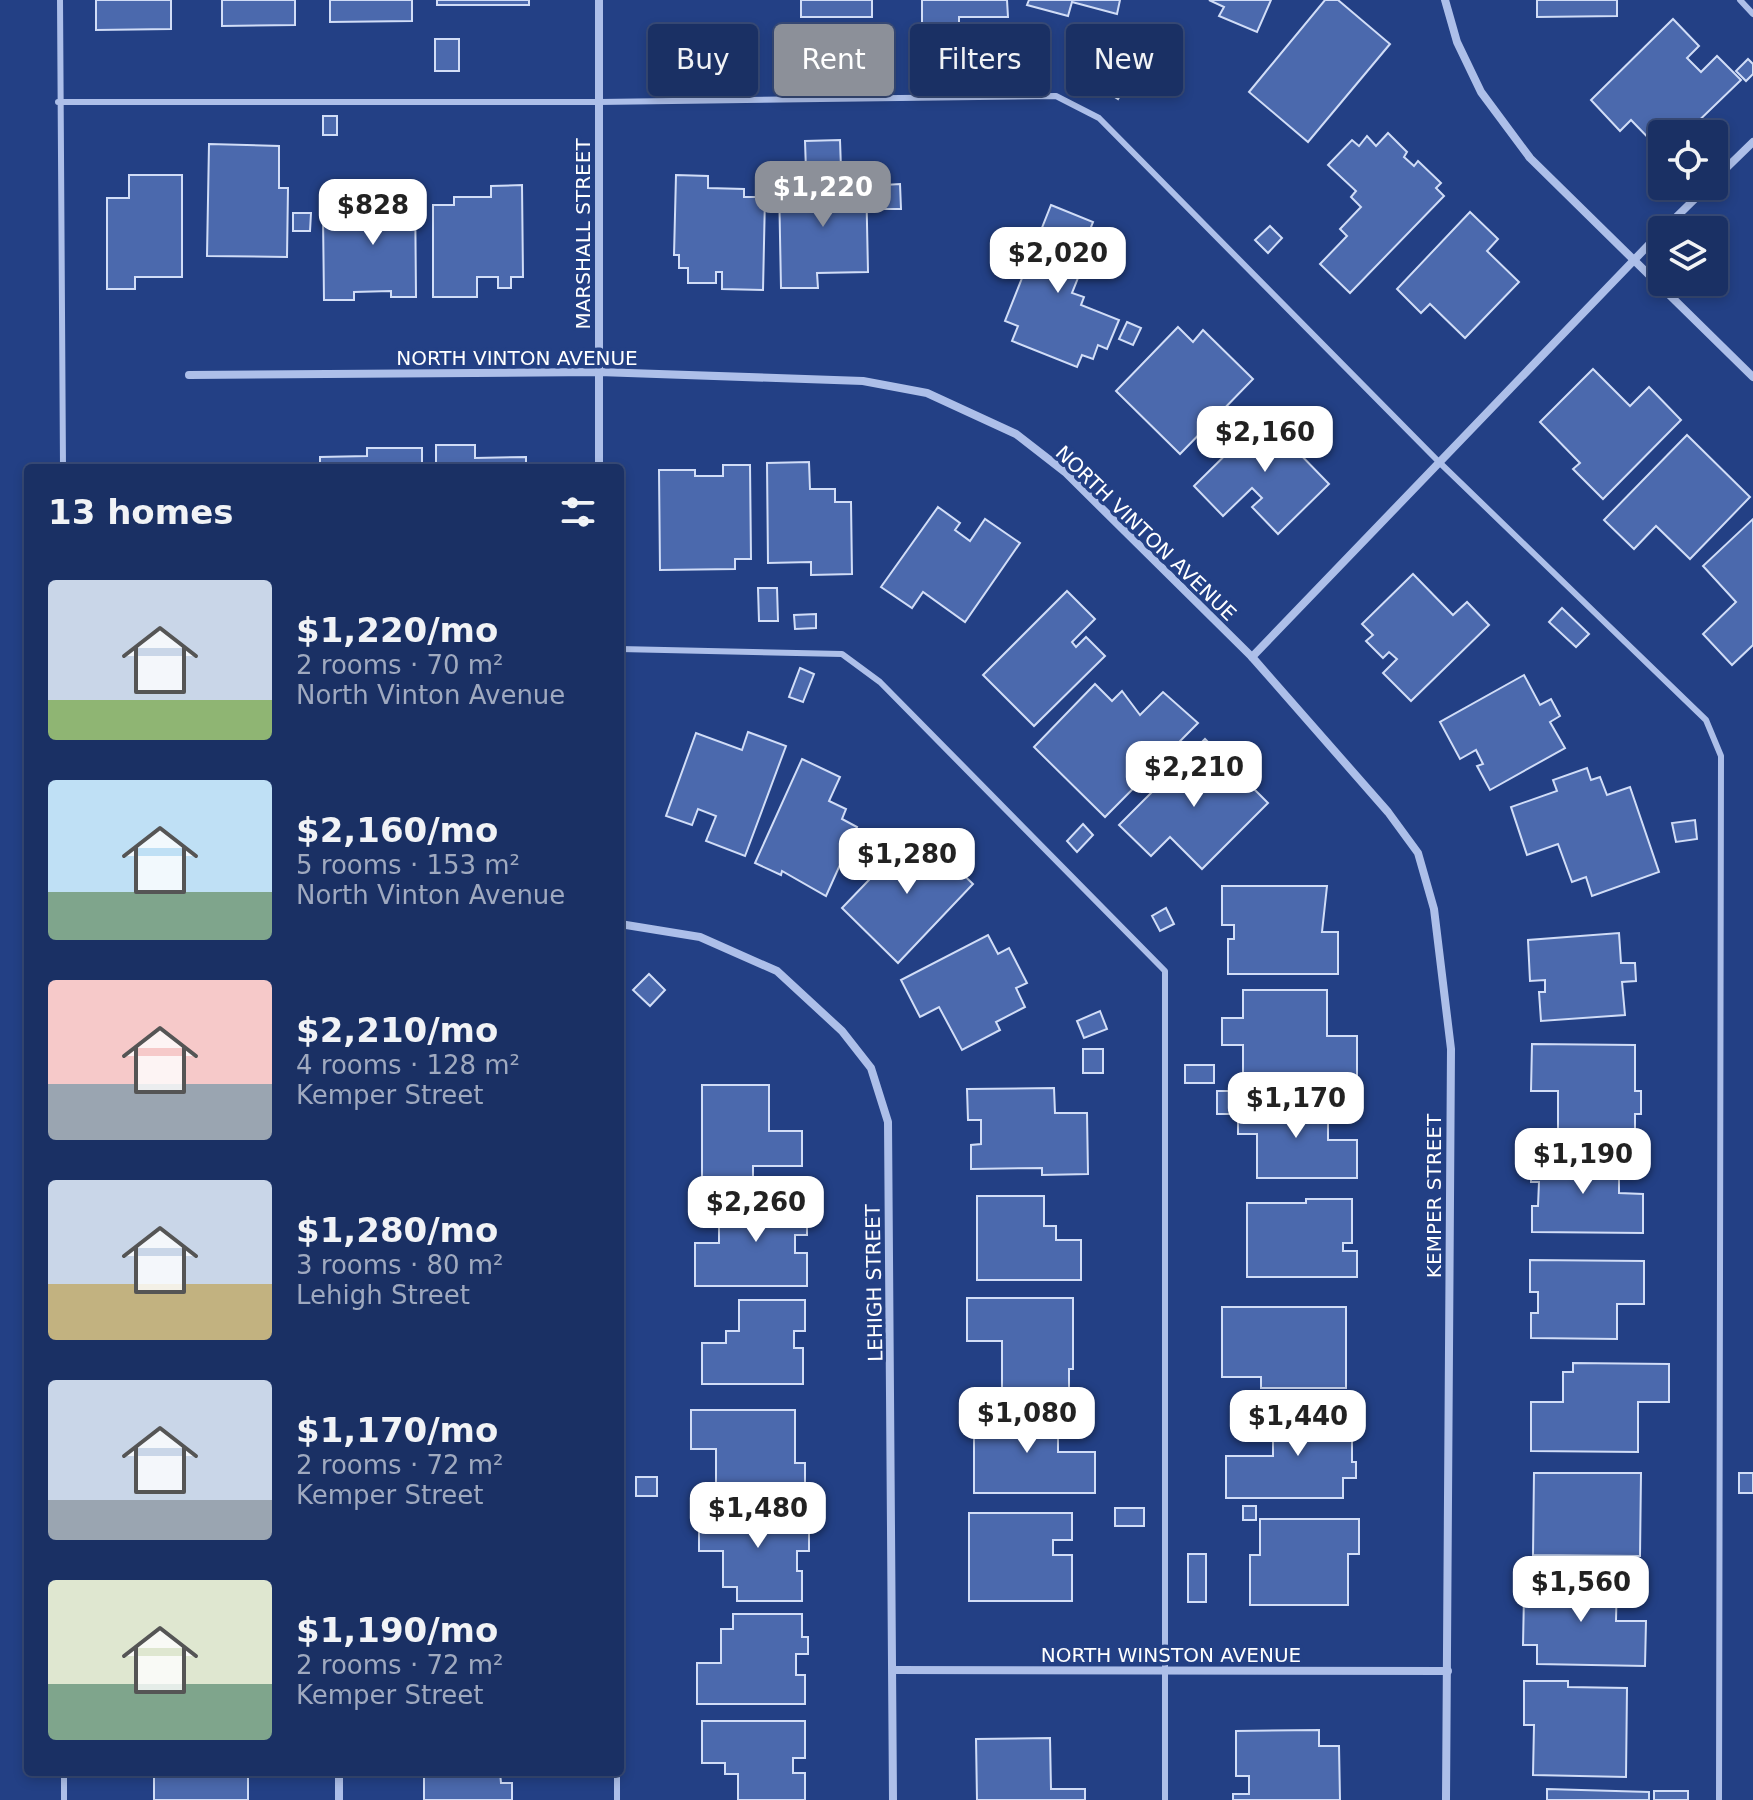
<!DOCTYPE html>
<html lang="en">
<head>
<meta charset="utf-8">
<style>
	:root { --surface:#1a3064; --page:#23386a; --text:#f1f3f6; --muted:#9fa9bf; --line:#384b78; --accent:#8c9099 }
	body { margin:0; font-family:"DejaVu Sans",sans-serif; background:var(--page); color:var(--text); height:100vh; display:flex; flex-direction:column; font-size:30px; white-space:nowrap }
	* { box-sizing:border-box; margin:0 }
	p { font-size:26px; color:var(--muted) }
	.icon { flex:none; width:44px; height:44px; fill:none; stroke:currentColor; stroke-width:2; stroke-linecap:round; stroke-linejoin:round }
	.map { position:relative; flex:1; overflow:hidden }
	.sheet { position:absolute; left:24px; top:464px; width:600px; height:1312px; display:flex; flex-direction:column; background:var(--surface); border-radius:8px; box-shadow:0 4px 12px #0003,0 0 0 2px var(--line) }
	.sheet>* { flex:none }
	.banner { position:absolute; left:648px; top:24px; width:760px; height:72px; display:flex; gap:16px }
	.tools { position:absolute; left:1648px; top:120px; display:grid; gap:16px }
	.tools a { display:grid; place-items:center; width:80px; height:80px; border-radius:8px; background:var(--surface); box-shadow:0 4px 12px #0003,0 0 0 2px var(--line); font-size:40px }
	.price { position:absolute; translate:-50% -68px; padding:0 18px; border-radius:16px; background:#fff; color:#222; font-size:26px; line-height:52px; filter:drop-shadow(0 2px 4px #0008) }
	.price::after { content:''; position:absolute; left:50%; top:48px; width:24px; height:18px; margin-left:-12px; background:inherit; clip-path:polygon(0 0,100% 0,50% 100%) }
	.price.current { background:var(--accent); color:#fff }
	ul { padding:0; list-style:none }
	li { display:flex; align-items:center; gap:24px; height:200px; padding:0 24px }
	li span { display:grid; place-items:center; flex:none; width:224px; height:160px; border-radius:8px; color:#555 }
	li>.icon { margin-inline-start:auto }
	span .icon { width:96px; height:96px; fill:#fffc; stroke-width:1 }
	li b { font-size:34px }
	h2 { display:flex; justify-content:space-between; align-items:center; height:96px; padding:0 24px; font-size:34px }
	.chip { padding:0 28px; border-radius:8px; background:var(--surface); box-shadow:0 4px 12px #0003,0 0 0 2px var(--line); font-size:28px; line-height:72px }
	.chip.current { background:var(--accent); color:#fff }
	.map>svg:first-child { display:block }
	.building { fill:#4b69ad; stroke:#d1ddf7; stroke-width:2 }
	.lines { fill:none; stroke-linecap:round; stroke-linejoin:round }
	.lane { stroke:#adbfe9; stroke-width:6 }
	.street { stroke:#adbfe9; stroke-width:8 }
	.labels { text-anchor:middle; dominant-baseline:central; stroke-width:7; stroke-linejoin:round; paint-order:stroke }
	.street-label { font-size:20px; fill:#fff; stroke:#234085 }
</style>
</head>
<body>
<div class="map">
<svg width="1753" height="1800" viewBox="0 0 1753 1800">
	<rect width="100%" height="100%" fill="#234085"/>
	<g class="building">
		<polygon points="96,0 171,0 171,29 96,30"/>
		<polygon points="222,0 295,0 295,25 222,26"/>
		<polygon points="330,0 412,0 412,21 330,22"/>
		<rect x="437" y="0" width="92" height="5"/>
		<rect x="801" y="0" width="71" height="17"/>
		<polygon points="922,0 1007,0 1008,17 959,17 959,38 922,39"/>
		<polygon points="1029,0 1120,0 1117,14 1072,2 1068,16 1027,5"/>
		<polygon points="1209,0 1271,0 1257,32 1219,16 1224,7"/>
		<polygon points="1325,0 1338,0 1390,44 1308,142 1249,92"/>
		<polygon points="1537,0 1617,0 1617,16 1537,17"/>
		<polygon points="1673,19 1699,46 1687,58 1701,72 1717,56 1741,80 1685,134 1662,134 1662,152 1631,120 1620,131 1591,100"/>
		<rect x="435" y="39" width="24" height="32"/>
		<polygon points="1015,43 1029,47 1022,68 1008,64"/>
		<polygon points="1748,59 1753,64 1753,74 1746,81 1736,71"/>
		<polygon points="1116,65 1132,75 1118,99 1101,88"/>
		<rect x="323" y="116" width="14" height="19"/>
		<polygon points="1388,133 1407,152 1404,157 1414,166 1418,161 1441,183 1436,188 1444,196 1350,293 1320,264 1347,236 1340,229 1361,207 1351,197 1356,191 1328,165 1352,140 1359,146 1367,136 1376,146"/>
		<polygon points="840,140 841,169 806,171 805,141"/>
		<polygon points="209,144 279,146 279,188 288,188 287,257 207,256"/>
		<polygon points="129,175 182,175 182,277 135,277 135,289 107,289 107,198 129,198"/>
		<polygon points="676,175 708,176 708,188 744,189 744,197 765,197 763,290 722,289 722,272 716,272 716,283 688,283 688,268 679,268 679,255 674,255"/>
		<polygon points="866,175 868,272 817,273 818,288 781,288 779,184 807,183 807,176"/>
		<polygon points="415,184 416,297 391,297 391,291 354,292 354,300 324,300 323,217 360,217 359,201 374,201 374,185"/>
		<polygon points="900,184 901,209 884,209 884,185"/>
		<polygon points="522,185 523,277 511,277 511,288 498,288 498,277 477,277 477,297 433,297 433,205 454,205 454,197 491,197 491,186"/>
		<polygon points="1051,205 1093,222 1078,260 1084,263 1072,293 1084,297 1081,305 1119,320 1107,349 1098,345 1093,359 1082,355 1077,367 1012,341 1018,326 1005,321"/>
		<polygon points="1470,212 1498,239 1487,251 1519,282 1465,338 1430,304 1421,313 1397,289"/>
		<polygon points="293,213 311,213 310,231 293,231"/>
		<polygon points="1270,226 1282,238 1268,253 1255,240"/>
		<polygon points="1127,322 1141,328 1133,345 1119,339"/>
		<polygon points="1178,327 1193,342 1203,330 1253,379 1180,454 1116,391"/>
		<polygon points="1593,369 1630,406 1649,387 1681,420 1603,499 1573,469 1580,463 1540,422"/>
		<polygon points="1273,408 1302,438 1293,447 1329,484 1278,534 1252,507 1262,498 1252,488 1223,516 1194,486"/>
		<polygon points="1687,435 1750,497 1690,559 1656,526 1634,549 1604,520"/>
		<polygon points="436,445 475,445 475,458 526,457 526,468 436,468"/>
		<polygon points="367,448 422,448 422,468 320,468 320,457 367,456"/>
		<polygon points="809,462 810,489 835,489 835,502 851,502 852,574 811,575 811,562 768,563 767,463"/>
		<polygon points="723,465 750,465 751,559 735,559 735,569 660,570 659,470 695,470 695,476 723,476"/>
		<polygon points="938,507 960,523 955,530 970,541 985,519 1020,543 965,622 923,592 912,608 881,587"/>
		<polygon points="1753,519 1753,645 1732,665 1703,634 1736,602 1703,566"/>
		<polygon points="1413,574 1453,615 1467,602 1489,625 1411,701 1383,673 1397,659 1389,652 1383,658 1366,641 1373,635 1362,624"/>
		<polygon points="758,588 777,588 778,621 759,621"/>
		<polygon points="1067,591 1095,619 1072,642 1076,647 1086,637 1105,656 1034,726 983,675"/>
		<polygon points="1562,608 1589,634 1576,647 1549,622"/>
		<polygon points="816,614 816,628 795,629 794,615"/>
		<polygon points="800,668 814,674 803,702 789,697"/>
		<polygon points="1524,675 1540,705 1551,699 1560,716 1550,722 1565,748 1490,790 1477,766 1483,764 1476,750 1460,759 1440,722"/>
		<polygon points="1095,684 1112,701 1122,691 1140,715 1163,692 1198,723 1105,817 1034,747"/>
		<polygon points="748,732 786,746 745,856 706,841 716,816 698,809 692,825 666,816 696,733 742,750"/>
		<polygon points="1205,739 1228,762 1213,777 1226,789 1235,780 1246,791 1251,786 1268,803 1202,869 1170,837 1151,856 1119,825"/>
		<polygon points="802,759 840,777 829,801 846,809 842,819 857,827 826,896 782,871 781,875 755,863"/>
		<polygon points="1587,768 1591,780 1600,777 1607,795 1630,787 1659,872 1592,896 1586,877 1572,882 1558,844 1527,855 1511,807 1557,791 1553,780"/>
		<polygon points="1695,820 1697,839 1676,842 1672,823"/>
		<polygon points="1083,824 1093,835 1077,852 1067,841"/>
		<polygon points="917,830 973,884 898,963 842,908"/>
		<polygon points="1222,886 1327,886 1322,932 1338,932 1338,974 1228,974 1228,939 1234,939 1234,925 1222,925"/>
		<polygon points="1166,908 1174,924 1160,931 1152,916"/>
		<polygon points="1619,933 1621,963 1635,963 1636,981 1622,982 1625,1015 1541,1021 1539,992 1545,992 1545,980 1530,981 1528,940"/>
		<polygon points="988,935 998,954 1009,948 1027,983 1016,988 1025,1007 996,1022 1000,1030 962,1050 939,1007 920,1017 901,980"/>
		<polygon points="649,974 665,990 650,1006 633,990"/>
		<polygon points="1243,990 1327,990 1327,1036 1357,1036 1357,1076 1243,1076 1243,1045 1222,1045 1222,1018 1243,1018"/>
		<polygon points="1100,1011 1107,1029 1084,1038 1077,1021"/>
		<polygon points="1532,1044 1635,1045 1635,1091 1641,1091 1641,1114 1635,1114 1635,1131 1558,1131 1558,1091 1531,1091"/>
		<rect x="1083" y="1049" width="20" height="24"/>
		<rect x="1185" y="1065" width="29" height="18"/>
		<polygon points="702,1085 769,1085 769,1131 802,1131 802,1166 753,1166 753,1177 702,1177"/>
		<polygon points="1054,1088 1055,1113 1087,1113 1088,1174 1042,1175 1042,1168 971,1169 971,1145 981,1144 981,1120 968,1120 967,1089"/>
		<rect x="1217" y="1091" width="15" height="23"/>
		<polygon points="1238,1100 1328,1100 1328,1140 1357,1140 1357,1178 1257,1178 1257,1134 1238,1134"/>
		<polygon points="1531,1155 1619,1156 1619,1193 1643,1194 1643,1233 1532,1232 1532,1206 1538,1206 1539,1182 1531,1182"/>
		<polygon points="735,1194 802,1194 802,1213 807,1213 807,1235 795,1235 795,1253 807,1253 807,1286 695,1286 695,1243 719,1243 719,1207 735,1207"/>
		<polygon points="977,1196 1044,1196 1044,1226 1056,1226 1056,1240 1081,1240 1081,1280 977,1280"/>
		<polygon points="1306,1199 1352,1199 1352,1243 1343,1243 1343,1251 1357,1251 1357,1277 1247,1277 1247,1203 1306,1203"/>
		<polygon points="1530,1260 1644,1261 1644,1304 1617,1304 1617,1339 1531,1338 1531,1313 1538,1313 1538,1292 1530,1292"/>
		<polygon points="967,1298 1073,1298 1073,1369 1069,1369 1069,1389 1002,1389 1002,1341 967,1341"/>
		<polygon points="739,1300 805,1300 805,1331 794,1331 794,1348 803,1348 803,1384 702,1384 702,1343 726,1343 726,1331 739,1331"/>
		<polygon points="1222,1307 1346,1307 1346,1388 1261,1388 1261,1377 1222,1377"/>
		<polygon points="1573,1363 1669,1364 1669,1402 1638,1402 1638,1452 1531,1451 1531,1402 1563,1402 1563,1372 1573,1372"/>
		<polygon points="1273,1408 1352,1408 1352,1462 1356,1462 1356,1478 1343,1478 1343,1498 1226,1498 1226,1456 1273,1456"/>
		<polygon points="974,1409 1058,1409 1058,1452 1095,1452 1095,1493 974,1493"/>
		<polygon points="691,1410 795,1410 795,1463 805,1463 805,1487 716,1487 716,1449 691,1449"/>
		<polygon points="1534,1473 1641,1473 1640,1556 1533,1555"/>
		<rect x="1739" y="1473" width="14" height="20"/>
		<rect x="636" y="1477" width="21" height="19"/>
		<rect x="1243" y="1506" width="13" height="14"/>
		<polygon points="699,1508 809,1508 809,1551 797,1551 797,1571 802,1571 802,1601 737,1601 737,1587 723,1587 723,1551 699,1551"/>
		<rect x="1115" y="1508" width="29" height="18"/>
		<polygon points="969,1513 1072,1513 1072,1540 1053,1540 1053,1555 1072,1555 1072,1601 969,1601"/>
		<polygon points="1260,1519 1359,1519 1359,1554 1348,1554 1348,1605 1250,1605 1250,1555 1260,1555"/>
		<rect x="1188" y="1554" width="18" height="48"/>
		<polygon points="1538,1575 1617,1577 1616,1621 1646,1621 1645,1666 1537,1664 1537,1645 1523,1645 1524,1595 1538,1595"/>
		<polygon points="733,1614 802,1614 802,1637 808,1637 808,1654 796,1654 796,1675 805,1675 805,1704 697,1704 697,1663 721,1663 721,1629 733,1629"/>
		<polygon points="1524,1681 1568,1681 1568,1687 1627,1688 1626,1777 1533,1775 1534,1725 1524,1725"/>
		<polygon points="702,1721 805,1721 805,1758 793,1758 793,1773 805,1773 805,1800 738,1800 738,1774 725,1774 725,1763 702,1763"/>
		<polygon points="1319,1730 1319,1746 1339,1746 1340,1800 1233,1800 1233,1794 1249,1794 1249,1776 1236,1776 1236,1731"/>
		<polygon points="1050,1738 1051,1789 1085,1789 1085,1800 977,1800 976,1739"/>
		<rect x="154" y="1772" width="94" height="28"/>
		<polygon points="424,1772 500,1772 501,1783 512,1783 512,1800 424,1800"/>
		<polygon points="1547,1789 1649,1792 1649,1800 1547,1800"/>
		<rect x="1654" y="1791" width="34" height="9"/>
	</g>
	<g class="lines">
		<g class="lane">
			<polyline points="60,0 63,468"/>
			<polyline points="1740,0 1753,14"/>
			<polyline points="58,102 599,102 1056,96 1099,118 1439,462 1706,720 1721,756 1719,1800"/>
			<polyline points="620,649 842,654 880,682 1165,971 1165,1800"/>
			<polyline points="617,1772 617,1800"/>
			<polyline points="64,1800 64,1772"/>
		</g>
		<g class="street">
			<polyline points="599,0 599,468"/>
			<polyline points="1445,0 1457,42 1481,92 1530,158 1753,377"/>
			<polyline points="1714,180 1753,142"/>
			<polyline points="1663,230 1708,186"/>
			<polyline points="189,375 599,372 863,381 927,393 1016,434 1065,472 1252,657 1388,812 1418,853 1434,909 1451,1049 1446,1800"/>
			<polyline points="1252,657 1662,231"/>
			<polyline points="620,924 700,937 777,971 842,1031 871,1068 888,1122 893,1800"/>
			<polyline points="894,1670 1448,1671"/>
			<polyline points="339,1800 339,1772"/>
		</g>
	</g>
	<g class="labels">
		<g class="street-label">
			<text transform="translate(583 234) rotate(-90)">MARSHALL STREET</text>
			<text x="517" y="358">NORTH VINTON AVENUE</text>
			<text transform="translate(1146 533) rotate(44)">NORTH VINTON AVENUE</text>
			<text transform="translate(1434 1196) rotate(-90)">KEMPER STREET</text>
			<text transform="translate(874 1283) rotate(-91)">LEHIGH STREET</text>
			<text x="1171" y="1655">NORTH WINSTON AVENUE</text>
		</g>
	</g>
</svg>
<div class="tools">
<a><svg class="icon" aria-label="locate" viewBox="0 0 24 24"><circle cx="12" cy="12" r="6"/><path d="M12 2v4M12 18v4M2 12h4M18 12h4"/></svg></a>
<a><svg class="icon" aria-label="layers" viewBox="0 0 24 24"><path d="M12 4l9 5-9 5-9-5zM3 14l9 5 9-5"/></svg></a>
</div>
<b class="price current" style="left:823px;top:229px">$1,220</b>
<b class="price" style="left:373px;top:247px">$828</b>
<b class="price" style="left:1058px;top:295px">$2,020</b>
<b class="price" style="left:1265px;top:474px">$2,160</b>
<b class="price" style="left:1194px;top:809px">$2,210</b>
<b class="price" style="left:907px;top:896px">$1,280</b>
<b class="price" style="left:1296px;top:1140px">$1,170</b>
<b class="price" style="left:1583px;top:1196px">$1,190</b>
<b class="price" style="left:756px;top:1244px">$2,260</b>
<b class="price" style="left:1027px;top:1455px">$1,080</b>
<b class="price" style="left:1298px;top:1458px">$1,440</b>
<b class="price" style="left:758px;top:1550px">$1,480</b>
<b class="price" style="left:1581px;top:1624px">$1,560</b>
<div class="banner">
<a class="chip">Buy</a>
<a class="chip current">Rent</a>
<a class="chip">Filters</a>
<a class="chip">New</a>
</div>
<section class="sheet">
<h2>13 homes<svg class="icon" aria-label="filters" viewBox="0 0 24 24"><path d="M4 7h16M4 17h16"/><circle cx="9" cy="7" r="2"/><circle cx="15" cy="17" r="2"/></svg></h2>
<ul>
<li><span style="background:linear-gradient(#c9d6e8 75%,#8fb573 0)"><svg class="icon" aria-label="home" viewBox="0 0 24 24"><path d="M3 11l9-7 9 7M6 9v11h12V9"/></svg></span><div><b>$1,220/mo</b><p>2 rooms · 70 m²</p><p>North Vinton Avenue</p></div></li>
<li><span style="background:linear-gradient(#bfe0f5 70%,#7fa58c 0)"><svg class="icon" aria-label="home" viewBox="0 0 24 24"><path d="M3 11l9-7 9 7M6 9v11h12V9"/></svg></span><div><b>$2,160/mo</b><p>5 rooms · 153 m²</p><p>North Vinton Avenue</p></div></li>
<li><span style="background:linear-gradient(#f6c9c9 65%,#9aa5b1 0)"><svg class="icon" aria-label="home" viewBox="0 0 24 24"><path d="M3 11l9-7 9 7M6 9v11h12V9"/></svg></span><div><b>$2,210/mo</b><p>4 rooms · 128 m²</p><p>Kemper Street</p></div></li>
<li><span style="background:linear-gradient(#c9d6e8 65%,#c2b280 0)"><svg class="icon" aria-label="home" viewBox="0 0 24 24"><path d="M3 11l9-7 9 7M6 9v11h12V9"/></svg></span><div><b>$1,280/mo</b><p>3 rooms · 80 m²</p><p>Lehigh Street</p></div></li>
<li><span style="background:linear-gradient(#c9d6e8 75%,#9aa5b1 0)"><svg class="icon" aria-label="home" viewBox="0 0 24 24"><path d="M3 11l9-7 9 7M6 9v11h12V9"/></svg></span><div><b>$1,170/mo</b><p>2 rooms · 72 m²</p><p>Kemper Street</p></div></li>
<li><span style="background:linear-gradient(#dfe7d0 65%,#7fa58c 0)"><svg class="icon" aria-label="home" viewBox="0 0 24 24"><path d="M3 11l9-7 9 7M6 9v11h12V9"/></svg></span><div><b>$1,190/mo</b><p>2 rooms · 72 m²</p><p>Kemper Street</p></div></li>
</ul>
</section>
</div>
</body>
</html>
